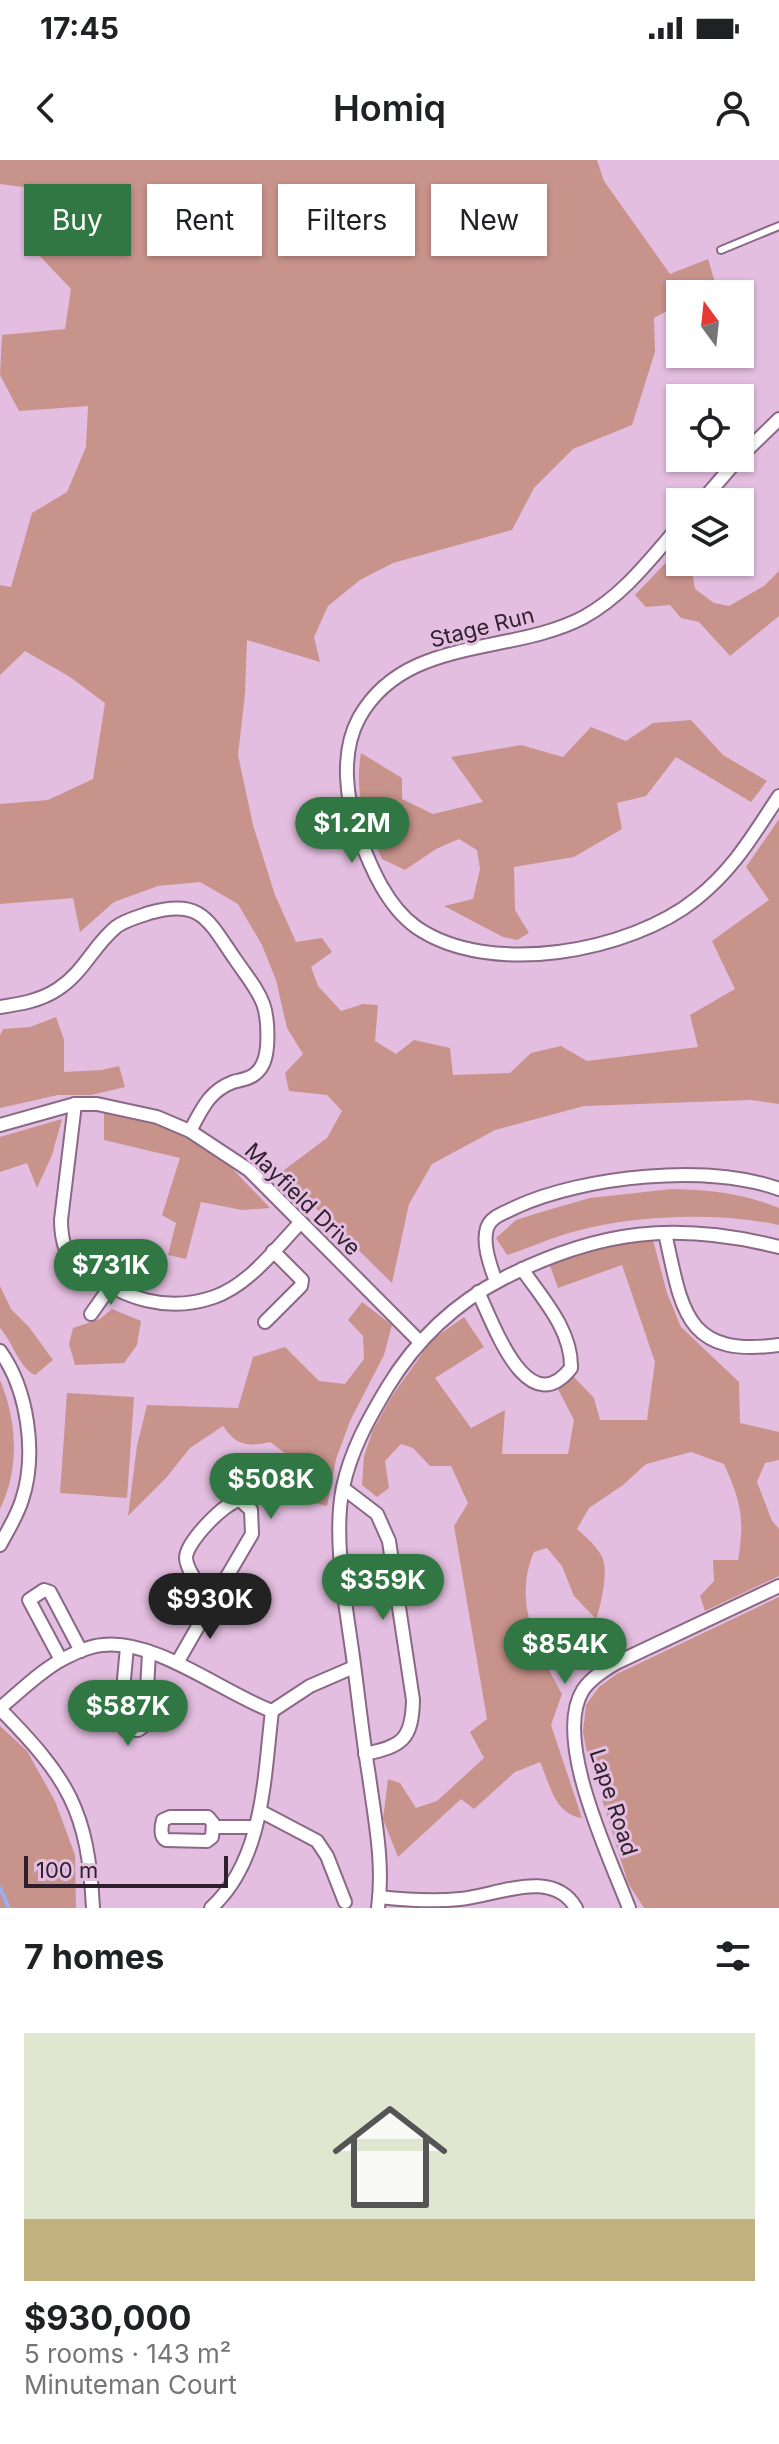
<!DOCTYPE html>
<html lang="en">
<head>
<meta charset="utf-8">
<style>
	:root { --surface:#fff; --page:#f6f6f6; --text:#202124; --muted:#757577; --accent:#317743 }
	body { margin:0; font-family:Inter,sans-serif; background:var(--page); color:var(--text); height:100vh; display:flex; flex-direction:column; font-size:30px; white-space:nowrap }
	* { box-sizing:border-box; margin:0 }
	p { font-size:26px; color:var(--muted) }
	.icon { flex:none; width:44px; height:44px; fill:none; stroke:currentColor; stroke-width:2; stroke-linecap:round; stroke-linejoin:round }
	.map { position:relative; height:1748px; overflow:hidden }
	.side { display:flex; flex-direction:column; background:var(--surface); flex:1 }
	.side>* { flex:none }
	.banner { position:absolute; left:24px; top:24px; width:732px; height:72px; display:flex; gap:16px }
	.needle { width:52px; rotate:345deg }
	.fabs { position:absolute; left:666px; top:120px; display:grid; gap:16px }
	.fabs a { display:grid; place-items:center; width:88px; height:88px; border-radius:0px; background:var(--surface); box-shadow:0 2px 6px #0004; font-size:40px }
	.scale { position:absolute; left:24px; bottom:20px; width:204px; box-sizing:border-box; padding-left:8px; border:4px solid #2d1f2b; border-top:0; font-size:22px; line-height:28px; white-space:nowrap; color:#2d1f2b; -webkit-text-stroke:6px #e4bee0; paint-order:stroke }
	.price { position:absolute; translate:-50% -68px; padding:0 18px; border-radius:28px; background:var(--accent); color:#fff; font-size:26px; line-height:52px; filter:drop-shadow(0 2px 4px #0008) }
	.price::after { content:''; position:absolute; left:50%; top:48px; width:24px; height:18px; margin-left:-12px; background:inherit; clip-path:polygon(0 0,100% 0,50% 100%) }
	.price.current { background:#222; color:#fff }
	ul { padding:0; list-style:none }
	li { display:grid; align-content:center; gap:16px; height:424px; padding:0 24px }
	li span { display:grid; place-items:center; height:248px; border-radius:0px; color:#555 }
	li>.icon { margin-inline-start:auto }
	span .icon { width:144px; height:144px; fill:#fffc; stroke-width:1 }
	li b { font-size:34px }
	h2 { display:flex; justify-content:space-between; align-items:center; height:96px; padding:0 24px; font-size:34px }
	.chip { padding:0 28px; border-radius:0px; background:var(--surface); box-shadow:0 2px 6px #0004; font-size:28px; line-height:72px }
	.chip.current { background:var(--accent); color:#fff }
	.status { display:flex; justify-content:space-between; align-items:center; height:56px; padding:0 40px; background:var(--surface); direction:ltr }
	.status svg { height:22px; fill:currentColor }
	header { display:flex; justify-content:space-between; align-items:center; height:104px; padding:0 24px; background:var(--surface); font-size:36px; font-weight:600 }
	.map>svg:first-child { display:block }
	.green { fill:#c8938b }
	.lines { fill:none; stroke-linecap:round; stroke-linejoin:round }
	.stream { stroke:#99aff0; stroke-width:4 }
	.lane-casing { stroke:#8a6886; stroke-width:10 }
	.street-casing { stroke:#8a6886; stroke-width:16 }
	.lane { stroke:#fff; stroke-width:6 }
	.street { stroke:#fff; stroke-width:12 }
	.labels { text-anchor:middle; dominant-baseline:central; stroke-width:6; stroke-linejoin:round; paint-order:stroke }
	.street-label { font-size:22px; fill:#2d1f2b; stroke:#e4bee0 }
</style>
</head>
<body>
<div class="status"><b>17:45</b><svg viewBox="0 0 49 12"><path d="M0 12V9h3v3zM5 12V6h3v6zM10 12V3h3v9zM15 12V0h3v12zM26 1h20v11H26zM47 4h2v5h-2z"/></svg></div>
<header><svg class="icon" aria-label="back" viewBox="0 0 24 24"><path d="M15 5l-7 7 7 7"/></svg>Homiq<svg class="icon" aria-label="person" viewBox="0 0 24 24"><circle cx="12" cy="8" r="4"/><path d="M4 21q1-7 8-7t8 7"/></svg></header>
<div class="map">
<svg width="779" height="1748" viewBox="0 0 779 1748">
	<rect width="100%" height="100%" fill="#e4bee0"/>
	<g class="green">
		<polygon points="0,0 597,0 604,21 670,114 708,99 716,126 700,134 680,134 680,144 654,158 655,192 632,265 573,289 534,328 512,370 393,403 360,420 328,446 314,477 320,502 247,480 245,534 238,595 253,665 275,735 296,782 322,778 332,792 311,807 318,826 341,851 363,844 378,845 375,881 396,894 414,880 450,888 453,915 510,913 531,893 561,886 587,901 698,887 690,855 735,829 712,781 769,740 746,707 779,659 779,944 751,940 584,946 495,970 432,1004 409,1044 392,1123 280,1013 327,978 342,951 327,935 289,931 285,913 303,894 287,868 276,820 262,785 238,744 200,722 158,726 114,742 80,772 73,738 0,744 0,644 48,640 93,619 105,543 70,517 25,491 0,515 0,425 11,427 32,353 67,332 86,287 88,246 19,251 0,215 2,175 65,169 71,129 36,92 87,58 62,32 0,24"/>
		<polygon points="675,393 680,397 680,402 691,405 695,429 714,443 729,446 764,426 779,411 779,456 730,496 699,462 681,458 670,445 646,447 635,435"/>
		<path d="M691 560 723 595 767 621 751 642 676 597 646 636 617 643 622 669 574 697 514 707 515 750 529 773 517 780 503 777 444 746 473 739 480 709 477 690 459 679 436 689 405 710 382 699C365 661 354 635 361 593L402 618V639L433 654 483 642 451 597 521 585 563 597 591 567 626 581 653 563Z"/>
		<polygon points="56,857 64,880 64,912 102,910 119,906 125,927 91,935 58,935 0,948 0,875 3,869 30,867"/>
		<polygon points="104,952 169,968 224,1000 270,1048 242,1050 201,1042 186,1099 168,1095 176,1063 162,1055 180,998 104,980"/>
		<polygon points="62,959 52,995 37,1028 27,1003 0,1012 0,977"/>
		<path d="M672 1029C712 1030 742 1033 779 1048V1065C718 1052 637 1055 576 1071 552 1077 530 1088 507 1095L496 1078 516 1060 548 1050 590 1038Z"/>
		<path d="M653 1080 667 1133 681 1167 739 1222 740 1263 779 1272V1300L765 1303 757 1322 772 1361 779 1369V1416L705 1451 700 1436 714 1421 713 1400H738C745 1359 741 1342 724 1304L691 1292 646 1304 623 1325 589 1348 577 1369C586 1377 598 1387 603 1399 608 1414 601 1445 596 1459L574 1436 562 1406 547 1388 534 1392C512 1442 538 1490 562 1534L551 1565 582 1658C554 1654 550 1624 540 1602L515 1612 474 1649 461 1639 398 1697 383 1659 388 1619 400 1623 416 1648 437 1641 484 1598 470 1572 487 1559 454 1366 468 1343 451 1306H430L413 1288 401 1284 385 1301 389 1328 377 1337 362 1325 364 1296 373 1270 392 1236 432 1180 464 1157 484 1187 435 1218 471 1268 505 1250 502 1294H568L574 1260 558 1229 573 1216 594 1238 600 1260H647L655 1202 622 1105 558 1128 549 1103 596 1088Z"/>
		<path d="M0 1126 11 1149 29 1167 53 1200 35 1215C19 1208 13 1182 0 1168Z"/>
		<path d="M362 1142 392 1165 384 1195 350 1261 336 1299 327 1346 311 1342 309 1319 293 1299 270 1282C247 1287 237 1286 223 1266L190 1288 166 1318 128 1356 137 1286 147 1245 238 1248 253 1197 285 1187 319 1221 345 1224 364 1199 363 1176 348 1160Z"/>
		<polygon points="112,1149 141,1161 137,1185 124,1203 75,1205 69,1184 73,1168 100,1159"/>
		<path d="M0 1220C17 1261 20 1308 0 1349Z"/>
		<polygon points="67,1233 134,1237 127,1338 60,1333"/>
		<polygon points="779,1437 779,1748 644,1748 628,1723 602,1639 603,1618 588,1598 583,1572 586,1545 599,1527 617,1514"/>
		<polygon points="0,1566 27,1591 55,1641 75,1695 76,1748 0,1748"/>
	</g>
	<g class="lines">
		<polyline class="stream" points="0,1728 9,1748"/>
		<defs>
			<polyline id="lane" points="721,90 779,66"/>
			<g id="street">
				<polyline points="740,297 779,259"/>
				<polyline points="701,342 739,298"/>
				<path d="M680 365C651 398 624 435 584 457 511 496 405 475 359 558 340 593 346 640 359 676 371 708 387 746 416 767 489 818 630 792 696 739 734 709 753 675 779 636"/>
				<path d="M0 847C20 844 40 841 58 829 84 812 93 786 116 767 125 760 138 757 149 753 201 738 208 760 235 799 259 834 270 841 267 887 266 897 264 907 255 914 249 919 241 920 233 922 209 931 202 949 190 971"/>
				<path d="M75 944 61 1060C61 1070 62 1080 66 1090 71 1099 80 1104 88 1111 124 1139 168 1153 214 1137 249 1125 276 1088 301 1062"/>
				<polyline points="0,965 75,944 97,944 157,957 190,971 249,1010 419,1181"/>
				<path d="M665 1073C682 1149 684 1198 779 1185"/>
				<path d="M496 1122C491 1107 482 1085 487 1068 491 1056 505 1053 516 1047 584 1016 708 1003 779 1029"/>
				<path d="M478 1132C493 1162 527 1264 571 1208 572 1170 542 1138 522 1109"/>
				<polyline points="91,1154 110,1127"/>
				<polyline points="265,1162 301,1126 302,1120 273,1091"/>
				<path d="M0 1191C28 1230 37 1294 22 1340 17 1356 8 1370 0 1385"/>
				<path d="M343 1328 377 1354 389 1381 413 1540C412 1580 402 1586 365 1594"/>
				<path d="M240 1340 251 1350 252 1374 212 1442C204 1430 187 1413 186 1398 186 1382 225 1342 240 1340Z"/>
				<polyline points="127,1487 120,1562 126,1570 138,1570 145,1565 149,1493"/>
				<polyline points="61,1500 29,1440 44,1430 50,1432 81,1491"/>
				<polyline points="177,1503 212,1442"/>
				<path d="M0 1548C20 1532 40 1511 63 1499 75 1493 89 1486 103 1485 156 1479 223 1533 272 1551L310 1526 354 1507"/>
				<path d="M0 1549C68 1618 88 1650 93 1748"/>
				<polyline points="260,1651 317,1681 327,1696 345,1742"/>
				<path d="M170 1657H208L213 1663 212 1677 207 1681 166 1680C160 1677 161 1667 163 1660Z"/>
				<polyline points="213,1667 255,1667"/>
				<path d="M379 1737C406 1740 433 1742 460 1739 496 1736 552 1707 576 1748"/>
				<path d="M211 1748C264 1700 264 1617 272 1551"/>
				<path d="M378 1748C384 1704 375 1660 369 1616 362 1574 358 1532 352 1490 345 1441 333 1375 343 1327 351 1290 368 1260 387 1228 416 1180 453 1144 504 1118 599 1070 676 1061 779 1087"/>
				<path d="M629 1748C610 1698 552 1579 583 1530 591 1518 604 1510 616 1503L779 1426"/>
			</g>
		</defs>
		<use href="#lane" class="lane-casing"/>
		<use href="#street" class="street-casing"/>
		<use href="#lane" class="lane"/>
		<use href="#street" class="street"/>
	</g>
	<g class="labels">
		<g class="street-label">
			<text transform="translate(482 467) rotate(-14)">Stage Run</text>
			<text transform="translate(303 1039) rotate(44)">Mayfield Drive</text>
			<text transform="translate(614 1642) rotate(72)">Lape Road</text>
		</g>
	</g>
</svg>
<div class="fabs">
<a><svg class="needle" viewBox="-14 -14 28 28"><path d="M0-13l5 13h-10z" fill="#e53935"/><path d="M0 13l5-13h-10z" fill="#757577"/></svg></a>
<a><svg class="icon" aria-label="locate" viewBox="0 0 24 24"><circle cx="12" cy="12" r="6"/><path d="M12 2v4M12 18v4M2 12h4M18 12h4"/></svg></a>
<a><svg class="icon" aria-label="layers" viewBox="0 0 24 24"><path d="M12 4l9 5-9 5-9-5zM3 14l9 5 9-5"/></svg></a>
</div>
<div class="scale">100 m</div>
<b class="price" style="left:352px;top:705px">$1.2M</b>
<b class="price" style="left:111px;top:1147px">$731K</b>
<b class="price" style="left:271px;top:1361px">$508K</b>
<b class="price" style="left:383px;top:1462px">$359K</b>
<b class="price current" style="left:210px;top:1481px">$930K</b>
<b class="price" style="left:565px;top:1526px">$854K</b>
<b class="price" style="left:128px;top:1588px">$587K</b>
<div class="banner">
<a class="chip current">Buy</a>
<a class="chip">Rent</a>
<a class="chip">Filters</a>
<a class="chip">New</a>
</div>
</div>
<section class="side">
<h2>7 homes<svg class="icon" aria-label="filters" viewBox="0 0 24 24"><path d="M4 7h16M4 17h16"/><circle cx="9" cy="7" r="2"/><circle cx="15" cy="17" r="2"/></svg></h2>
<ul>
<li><span style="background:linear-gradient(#dfe7d0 75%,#c2b280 0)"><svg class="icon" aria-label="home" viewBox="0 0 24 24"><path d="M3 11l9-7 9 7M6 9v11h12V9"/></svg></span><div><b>$930,000</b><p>5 rooms · 143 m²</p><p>Minuteman Court</p></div></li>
</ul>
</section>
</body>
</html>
